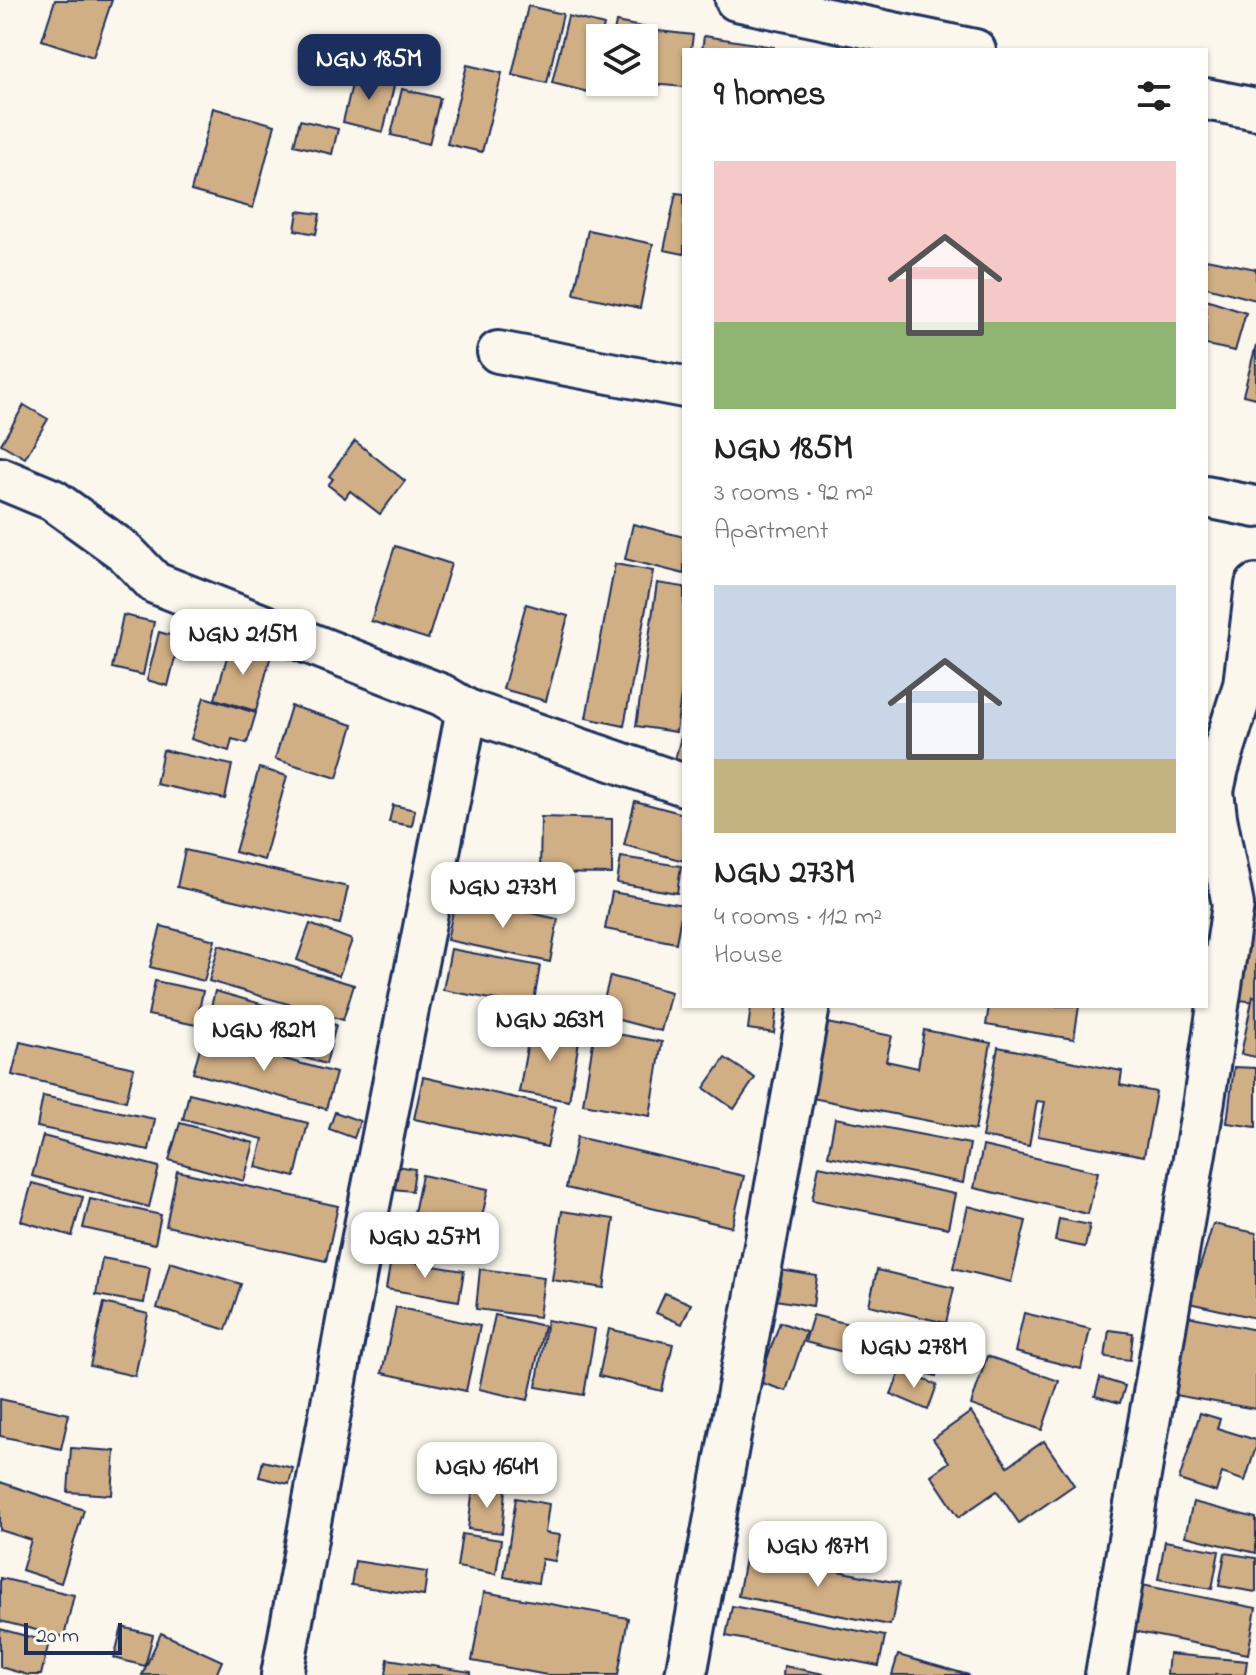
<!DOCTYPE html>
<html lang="en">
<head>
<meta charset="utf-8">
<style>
	:root { --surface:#fff; --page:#f2f2f2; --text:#222; --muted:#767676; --accent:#1b2f5e }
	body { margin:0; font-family:"Indie Flower",sans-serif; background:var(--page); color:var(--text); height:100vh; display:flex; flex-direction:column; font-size:30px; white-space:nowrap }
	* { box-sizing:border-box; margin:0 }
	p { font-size:26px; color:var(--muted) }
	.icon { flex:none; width:44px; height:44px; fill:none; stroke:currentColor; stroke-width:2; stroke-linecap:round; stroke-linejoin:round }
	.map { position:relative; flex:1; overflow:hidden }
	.details { position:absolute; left:682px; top:48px; width:526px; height:960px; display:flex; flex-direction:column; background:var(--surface); border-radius:0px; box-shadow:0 2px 6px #0004 }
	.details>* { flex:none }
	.fabs { position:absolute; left:586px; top:24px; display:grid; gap:16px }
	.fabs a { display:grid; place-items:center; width:72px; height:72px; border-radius:0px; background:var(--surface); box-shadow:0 2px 6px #0004; font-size:40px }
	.scale { position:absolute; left:24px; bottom:20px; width:98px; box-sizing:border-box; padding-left:8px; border:4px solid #1b2f5e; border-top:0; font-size:22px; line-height:28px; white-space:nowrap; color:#1b2f5e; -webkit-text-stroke:6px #fbf7ec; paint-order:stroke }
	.price { position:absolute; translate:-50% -68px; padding:0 18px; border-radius:16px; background:#fff; color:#222; font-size:26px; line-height:52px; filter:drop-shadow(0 2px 4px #0008) }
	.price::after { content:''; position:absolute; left:50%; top:48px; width:24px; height:18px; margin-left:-12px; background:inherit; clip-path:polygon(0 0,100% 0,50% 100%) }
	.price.on { background:var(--accent); color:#fff }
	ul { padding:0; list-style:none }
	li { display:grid; align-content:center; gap:16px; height:424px; padding:0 32px }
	li span { display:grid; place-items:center; height:248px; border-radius:0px; color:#555 }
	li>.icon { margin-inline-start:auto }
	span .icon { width:144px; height:144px; fill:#fffc; stroke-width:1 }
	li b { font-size:34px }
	h2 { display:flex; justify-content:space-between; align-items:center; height:96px; padding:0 32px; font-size:34px }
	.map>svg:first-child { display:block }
	.building { fill:#d1af84; stroke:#1b2f5e; stroke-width:2 }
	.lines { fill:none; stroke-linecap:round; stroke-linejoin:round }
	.minor-casing { stroke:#1b2f5e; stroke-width:46 }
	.minor { stroke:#fbf7ec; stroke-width:40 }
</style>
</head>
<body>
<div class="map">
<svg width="1256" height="1675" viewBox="0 0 1256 1675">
	<rect width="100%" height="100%" fill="#fbf7ec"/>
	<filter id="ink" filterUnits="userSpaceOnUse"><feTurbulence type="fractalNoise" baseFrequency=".0125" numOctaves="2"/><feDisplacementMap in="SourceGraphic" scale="16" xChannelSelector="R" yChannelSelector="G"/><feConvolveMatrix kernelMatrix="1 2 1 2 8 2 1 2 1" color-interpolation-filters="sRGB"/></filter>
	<g filter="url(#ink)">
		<g class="building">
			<polygon points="55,0 112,0 93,57 42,40"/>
			<polygon points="528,6 563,14 547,83 512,75"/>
			<polygon points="568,16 604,25 588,92 552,83"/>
			<polygon points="616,22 652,29 644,74 644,38 613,38"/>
			<polygon points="658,31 693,35 691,50 684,50 684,87 652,84"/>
			<polygon points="704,36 774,47 774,50 702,50"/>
			<polygon points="467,65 502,73 482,152 447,144"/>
			<polygon points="355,72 395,82 383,132 343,122"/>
			<polygon points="402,89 440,98 429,144 391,135"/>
			<polygon points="213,108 275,125 253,208 191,191"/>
			<polygon points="300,120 338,129 332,154 294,145"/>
			<polygon points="676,193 684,194 684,254 664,250"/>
			<polygon points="298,211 320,214 316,234 295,230"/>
			<polygon points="588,230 653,244 640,308 574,294"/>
			<polygon points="1206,259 1256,269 1256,300 1206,287"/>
			<polygon points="1206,300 1246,313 1235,351 1206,345"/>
			<polygon points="1256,345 1256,398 1243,395"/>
			<polygon points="24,405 48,419 25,458 1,444"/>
			<polygon points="355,441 405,481 380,514 350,491 345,498 328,485 333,479 329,476"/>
			<polygon points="633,524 684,537 684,574 625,559"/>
			<polygon points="395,546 451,564 428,639 371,621"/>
			<polygon points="615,564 653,571 624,726 586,718"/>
			<polygon points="657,583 684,587 684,674 676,732 636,726"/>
			<polygon points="526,604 568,616 546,701 503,689"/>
			<polygon points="123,615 154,622 143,675 112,668"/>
			<polygon points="159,632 180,638 168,686 147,680"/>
			<polygon points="231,643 271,655 256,711 215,699"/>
			<polygon points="204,697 256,713 247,743 232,739 229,751 191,739"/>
			<polygon points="291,706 353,725 337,778 275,759"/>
			<polygon points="684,726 684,766 674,763"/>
			<polygon points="163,750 232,765 225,799 156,784"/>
			<polygon points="259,768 287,776 264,860 235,852"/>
			<polygon points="635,801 684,814 684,861 624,845"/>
			<polygon points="393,805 415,810 412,826 389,822"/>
			<polygon points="541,817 612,819 612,874 540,873"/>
			<polygon points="185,850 348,887 340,924 177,887"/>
			<polygon points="621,857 681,866 677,893 617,883"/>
			<polygon points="612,892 683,905 676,943 605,929"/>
			<polygon points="456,897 558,919 550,962 447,940"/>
			<polygon points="1233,905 1256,908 1256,1002 1222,998"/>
			<polygon points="310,924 352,940 339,976 297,960"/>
			<polygon points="161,926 215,940 204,981 150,967"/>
			<polygon points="219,945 354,985 343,1020 209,981"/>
			<polygon points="451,949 540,966 533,1007 443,990"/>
			<polygon points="610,976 671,992 661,1031 600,1015"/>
			<polygon points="155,981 203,991 196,1025 148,1015"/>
			<polygon points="215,991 336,1025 326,1064 205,1030"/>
			<polygon points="1253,996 1256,997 1256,1057 1241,1054"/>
			<polygon points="751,1006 777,1006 774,1033 748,1029"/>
			<polygon points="989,1006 1079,1006 1074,1039 986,1025"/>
			<polygon points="827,1023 892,1036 886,1061 918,1068 924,1030 991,1043 975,1130 812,1098"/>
			<polygon points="531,1025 580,1035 569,1101 519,1092"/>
			<polygon points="595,1030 662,1042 650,1116 583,1104"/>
			<polygon points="203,1037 336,1073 326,1109 193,1073"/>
			<polygon points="20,1042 134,1068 126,1101 12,1075"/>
			<polygon points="998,1047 1122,1071 1120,1085 1156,1092 1144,1156 1038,1136 1045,1102 1037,1101 1029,1146 982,1137"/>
			<polygon points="725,1058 755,1078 734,1109 704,1088"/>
			<polygon points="1234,1067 1256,1068 1256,1127 1227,1123"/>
			<polygon points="423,1077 556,1107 547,1147 414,1119"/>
			<polygon points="189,1093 308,1123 295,1177 256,1167 263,1139 183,1119"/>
			<polygon points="43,1096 155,1119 149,1150 37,1127"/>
			<polygon points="335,1112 360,1121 354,1138 329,1129"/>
			<polygon points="835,1118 970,1144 963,1183 828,1156"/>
			<polygon points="180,1123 254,1143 244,1181 169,1160"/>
			<polygon points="43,1136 159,1167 149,1207 32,1176"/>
			<polygon points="577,1137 744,1176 732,1227 566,1188"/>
			<polygon points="983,1146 1098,1172 1088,1214 974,1188"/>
			<polygon points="396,1166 415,1169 412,1191 393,1189"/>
			<polygon points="819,1166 955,1194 948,1228 812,1200"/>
			<polygon points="177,1171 338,1206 326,1261 166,1226"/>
			<polygon points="422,1175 488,1189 474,1255 408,1241"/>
			<polygon points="32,1183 83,1197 72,1236 21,1221"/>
			<polygon points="90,1199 161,1215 155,1244 83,1228"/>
			<polygon points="968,1206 1026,1221 1011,1282 953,1268"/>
			<polygon points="562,1211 614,1219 604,1288 552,1280"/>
			<polygon points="1059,1219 1090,1225 1085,1247 1055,1241"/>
			<polygon points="1213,1224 1256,1233 1256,1318 1189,1303"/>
			<polygon points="102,1258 150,1267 144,1303 96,1295"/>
			<polygon points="391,1259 464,1271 459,1301 386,1289"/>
			<polygon points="170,1262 241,1284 226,1330 157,1308"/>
			<polygon points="480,1269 544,1277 539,1317 476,1309"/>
			<polygon points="774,1269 817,1276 813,1306 769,1299"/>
			<polygon points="877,1270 954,1288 946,1323 869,1305"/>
			<polygon points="665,1293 691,1304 682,1324 656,1313"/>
			<polygon points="104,1303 148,1314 135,1376 90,1366"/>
			<polygon points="396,1307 480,1326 466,1391 382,1373"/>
			<polygon points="1024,1313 1090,1329 1081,1369 1015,1352"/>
			<polygon points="495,1315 544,1326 528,1400 479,1389"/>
			<polygon points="813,1315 943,1348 936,1376 805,1342"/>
			<polygon points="1188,1316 1256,1330 1256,1409 1174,1395"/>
			<polygon points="547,1320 595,1329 584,1395 536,1387"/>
			<polygon points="780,1322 806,1332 786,1391 759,1382"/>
			<polygon points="609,1329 673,1344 662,1391 599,1376"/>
			<polygon points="1109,1330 1133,1333 1130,1360 1105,1357"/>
			<polygon points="987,1356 1059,1381 1042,1430 971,1405"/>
			<polygon points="901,1370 937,1385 928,1410 891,1394"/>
			<polygon points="1100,1378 1125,1386 1120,1403 1095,1396"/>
			<polygon points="0,1399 69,1414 61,1449 0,1436"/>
			<polygon points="971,1412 1008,1466 1044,1441 1074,1485 1019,1523 997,1491 959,1517 931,1475 949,1462 933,1439"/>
			<polygon points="1200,1413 1220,1419 1217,1428 1256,1440 1256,1447 1245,1481 1222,1473 1216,1492 1179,1480"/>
			<polygon points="71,1448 115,1451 112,1495 68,1492"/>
			<polygon points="263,1461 293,1468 289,1484 259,1477"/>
			<polygon points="0,1482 84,1510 61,1583 22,1570 31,1540 0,1530"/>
			<polygon points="473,1487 506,1490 502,1533 468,1529"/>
			<polygon points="516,1498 549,1504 545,1533 560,1535 555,1561 542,1559 538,1583 504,1577"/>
			<polygon points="1193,1502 1256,1518 1256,1553 1185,1536"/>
			<polygon points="462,1534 501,1540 496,1574 457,1567"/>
			<polygon points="1165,1541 1219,1551 1212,1589 1158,1579"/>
			<polygon points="746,1553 899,1583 892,1621 891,1621 890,1625 738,1596"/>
			<polygon points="1225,1553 1256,1558 1256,1592 1219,1586"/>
			<polygon points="355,1561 427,1572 424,1596 351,1585"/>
			<polygon points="0,1578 74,1595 64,1637 0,1621"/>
			<polygon points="1142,1585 1256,1608 1248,1654 1133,1631"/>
			<polygon points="484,1592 628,1618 618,1675 547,1675 472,1661"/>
			<polygon points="732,1606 885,1636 879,1666 726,1636"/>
			<polygon points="122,1627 153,1635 145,1666 114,1658"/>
			<polygon points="0,1629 49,1642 41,1675 28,1675 0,1667"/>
			<polygon points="161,1633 222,1661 216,1675 142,1675"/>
			<polygon points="1169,1654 1247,1661 1245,1675 1167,1675"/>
			<polygon points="898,1655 969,1675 892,1675"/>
			<polygon points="388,1659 471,1672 471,1675 386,1675"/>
			<polygon points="784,1666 829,1675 783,1675"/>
		</g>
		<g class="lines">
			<defs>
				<g id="minor">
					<polyline points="736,0 975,50"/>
					<polyline points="1206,99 1256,109"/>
					<polyline points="498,352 684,387"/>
					<polyline points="0,478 53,500 125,552 155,583 442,695 467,710 684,785"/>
					<polyline points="1206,497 1256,507"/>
					<polyline points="282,1675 356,1272 467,710"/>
					<polyline points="686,1675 809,1006"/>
					<polyline points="1106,1675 1204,1100 1233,905 1216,817 1213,791 1218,768 1244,685 1256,585"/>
				</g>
			</defs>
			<use href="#minor" class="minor-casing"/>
			<use href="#minor" class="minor"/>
		</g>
	</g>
</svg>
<div class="fabs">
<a><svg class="icon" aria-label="layers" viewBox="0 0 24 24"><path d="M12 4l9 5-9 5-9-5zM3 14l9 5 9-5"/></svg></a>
</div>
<div class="scale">20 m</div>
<b class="price on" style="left:369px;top:102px">NGN 185M</b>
<b class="price" style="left:243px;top:677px">NGN 215M</b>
<b class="price" style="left:503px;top:930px">NGN 273M</b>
<b class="price" style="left:550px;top:1063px">NGN 263M</b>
<b class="price" style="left:264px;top:1073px">NGN 182M</b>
<b class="price" style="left:425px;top:1280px">NGN 257M</b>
<b class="price" style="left:914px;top:1390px">NGN 278M</b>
<b class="price" style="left:487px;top:1510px">NGN 164M</b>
<b class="price" style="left:818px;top:1589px">NGN 187M</b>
<section class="details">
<h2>9 homes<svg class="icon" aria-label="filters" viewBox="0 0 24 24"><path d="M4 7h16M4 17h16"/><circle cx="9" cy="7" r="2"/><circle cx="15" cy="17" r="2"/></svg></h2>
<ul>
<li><span style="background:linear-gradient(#f6c9c9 65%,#8fb573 0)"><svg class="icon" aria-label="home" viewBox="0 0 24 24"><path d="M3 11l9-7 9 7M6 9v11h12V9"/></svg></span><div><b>NGN 185M</b><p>3 rooms · 92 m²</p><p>Apartment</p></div></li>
<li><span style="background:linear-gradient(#c9d6e8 70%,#c2b280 0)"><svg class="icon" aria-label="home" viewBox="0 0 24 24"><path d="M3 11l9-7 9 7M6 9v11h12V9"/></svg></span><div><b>NGN 273M</b><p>4 rooms · 112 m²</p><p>House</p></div></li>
</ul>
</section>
</div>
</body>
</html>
